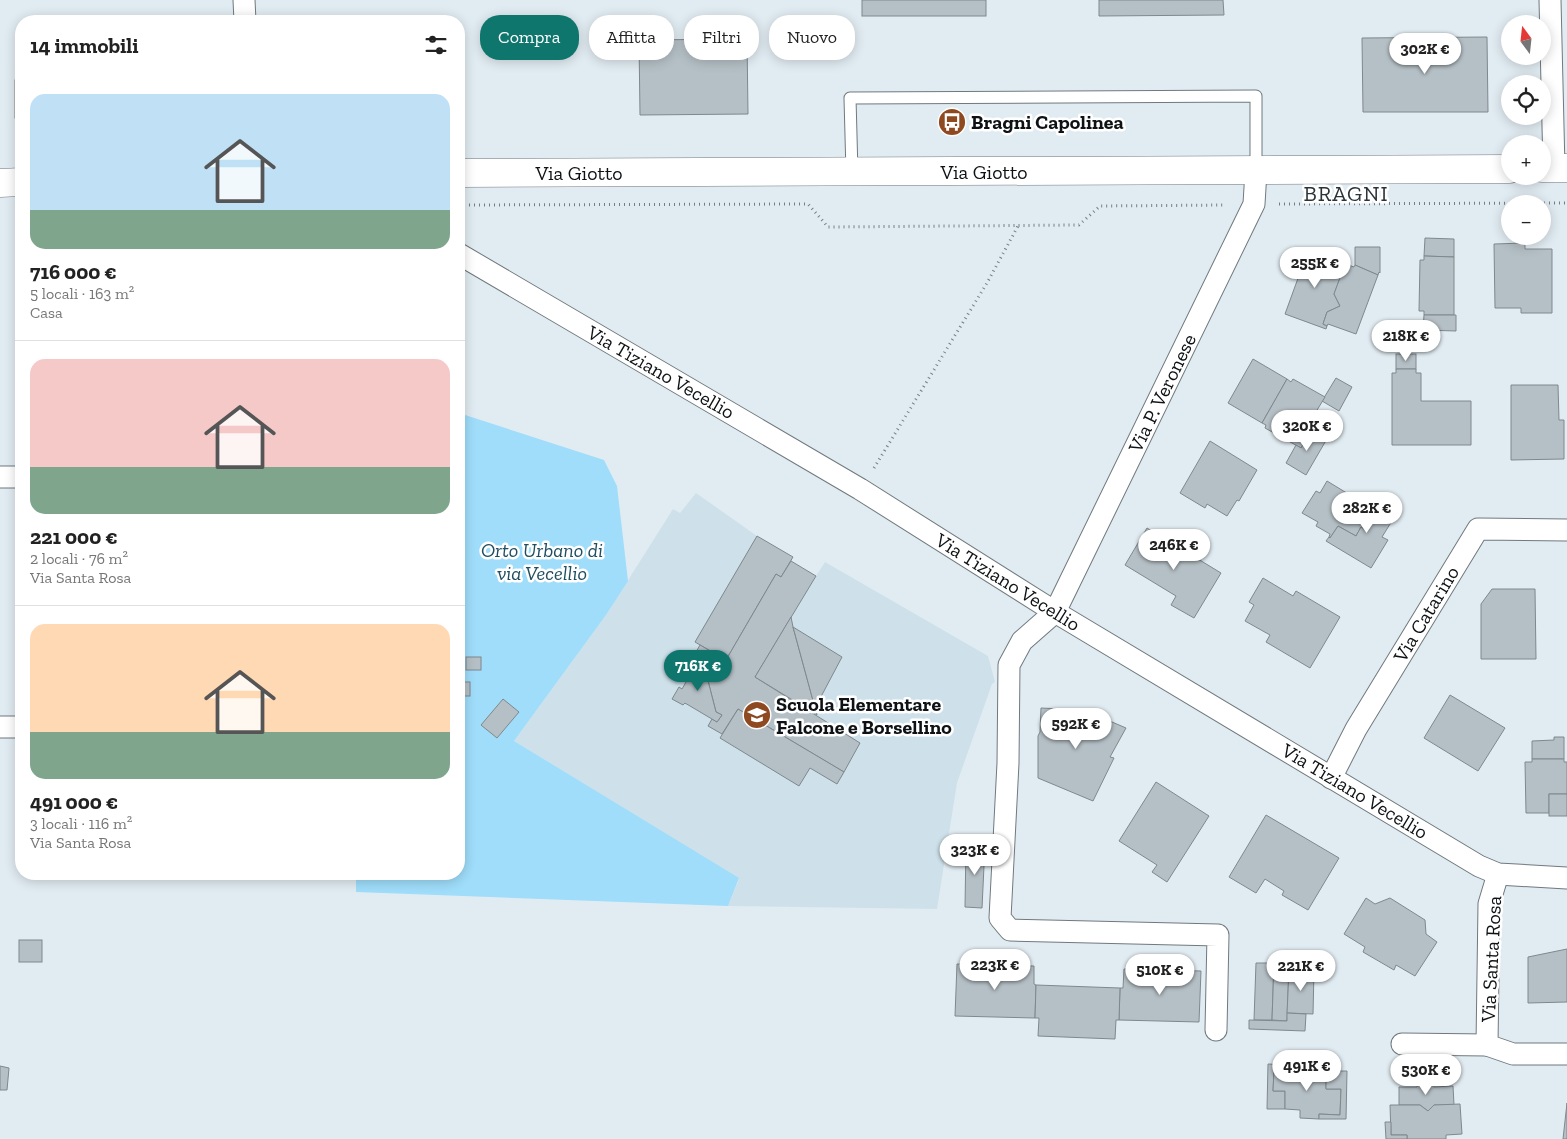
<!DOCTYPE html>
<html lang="it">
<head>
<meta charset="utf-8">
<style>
	:root { --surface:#fff; --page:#f6f6f6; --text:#222; --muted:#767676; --line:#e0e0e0; --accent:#0f766e }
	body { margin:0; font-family:"Zilla Slab",serif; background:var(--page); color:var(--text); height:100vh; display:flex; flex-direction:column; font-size:19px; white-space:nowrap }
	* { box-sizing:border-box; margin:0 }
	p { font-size:16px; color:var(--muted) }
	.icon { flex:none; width:28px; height:28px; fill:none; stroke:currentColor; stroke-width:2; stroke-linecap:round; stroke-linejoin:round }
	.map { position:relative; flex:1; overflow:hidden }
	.details { position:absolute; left:15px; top:15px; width:450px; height:865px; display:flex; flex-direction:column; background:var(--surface); border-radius:20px; box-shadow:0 2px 12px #0003 }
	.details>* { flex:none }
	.top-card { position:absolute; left:480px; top:15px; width:475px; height:45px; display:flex; gap:10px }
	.needle { width:32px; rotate:345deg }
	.controls { position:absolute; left:1501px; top:15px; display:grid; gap:10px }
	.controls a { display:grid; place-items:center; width:50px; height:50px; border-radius:50%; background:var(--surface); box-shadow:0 2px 12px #0003; font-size:25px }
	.price { position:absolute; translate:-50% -42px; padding:0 11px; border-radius:18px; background:#fff; color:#222; font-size:16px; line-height:32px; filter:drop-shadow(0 1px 2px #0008) }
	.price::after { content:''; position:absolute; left:50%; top:30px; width:15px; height:11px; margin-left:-8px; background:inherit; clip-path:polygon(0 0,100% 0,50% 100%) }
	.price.active { background:var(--accent); color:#fff }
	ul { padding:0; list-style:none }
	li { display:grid; align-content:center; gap:10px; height:265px; padding:0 15px }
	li+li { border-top:1px solid var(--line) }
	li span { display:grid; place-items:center; height:155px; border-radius:15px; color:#555 }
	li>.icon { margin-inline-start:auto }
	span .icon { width:90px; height:90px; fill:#fffc; stroke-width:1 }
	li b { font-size:21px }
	h2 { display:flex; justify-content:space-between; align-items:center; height:60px; padding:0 15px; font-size:21px }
	.tag { padding:0 18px; border-radius:20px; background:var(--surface); box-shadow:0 2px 12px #0003; font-size:18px; line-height:45px }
	.tag.active { background:var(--accent); color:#fff }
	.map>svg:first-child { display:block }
	.built { fill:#cee1ea }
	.green { fill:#9fddfa }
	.building { fill:#b5c0c6; stroke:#7e888d }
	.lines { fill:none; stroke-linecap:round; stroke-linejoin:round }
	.lane-casing { stroke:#6f797e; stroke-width:13 }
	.street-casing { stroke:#6f797e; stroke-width:23 }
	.secondary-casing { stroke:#6f797e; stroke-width:29 }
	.path { stroke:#767e82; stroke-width:3; stroke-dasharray:1 4; stroke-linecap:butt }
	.lane { stroke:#fff; stroke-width:11 }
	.street { stroke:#fff; stroke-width:21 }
	.secondary { stroke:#fff; stroke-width:28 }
	.labels { text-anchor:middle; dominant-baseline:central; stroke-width:5; stroke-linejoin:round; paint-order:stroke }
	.poi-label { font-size:20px; font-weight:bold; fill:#0e1214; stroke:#fff; text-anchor:start }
	.street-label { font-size:20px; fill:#0e1214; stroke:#fff }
	.park-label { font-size:20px; font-style:italic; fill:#204e60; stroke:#fff }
	.quarter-label { font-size:22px; letter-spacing:1px; fill:#2a3338; stroke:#fff }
</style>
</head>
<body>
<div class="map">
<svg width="1567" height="1139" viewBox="0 0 1567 1139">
	<rect width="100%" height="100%" fill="#e1ecf2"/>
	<polygon class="built" points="696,493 757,536 793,557 791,562 816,576 825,562 988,656 995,682 992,684 957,783 937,909 728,906 739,879 514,741 606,615 673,509 680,513"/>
	<polygon class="green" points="459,413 604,460 617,486 628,581 606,615 514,741 739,878 728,906 356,892 356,874 459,874"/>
	<g class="building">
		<rect x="862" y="0" width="124" height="16"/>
		<polygon points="1099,0 1223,0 1224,15 1099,16"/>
		<polygon points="1487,37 1488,112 1363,112 1362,38"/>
		<polygon points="747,39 748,114 640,115 639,40"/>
		<rect x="15" y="80" width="6" height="38"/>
		<polygon points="1425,238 1454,239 1454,257 1424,256"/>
		<polygon points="1525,243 1525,249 1552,249 1552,313 1521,313 1521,308 1495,308 1494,244"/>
		<polygon points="1355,247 1380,247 1380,273 1379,272 1378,275 1355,265"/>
		<polygon points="1303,249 1345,265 1334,294 1340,306 1327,312 1323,324 1327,326 1326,329 1285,314 1301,270 1295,268"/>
		<polygon points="1424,256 1454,257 1454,315 1424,315 1424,311 1419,311 1420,260 1424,260"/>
		<polygon points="1345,264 1354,267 1355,265 1378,275 1356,334 1328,324 1327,326 1323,324 1327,312 1340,306 1334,294"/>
		<polygon points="1424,315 1456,315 1456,331 1423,330"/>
		<rect x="1396" y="354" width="20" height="15"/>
		<polygon points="1253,359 1287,379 1262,423 1228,403"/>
		<polygon points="1396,369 1416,369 1416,373 1421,373 1421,401 1471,401 1471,445 1392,445 1392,373 1396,373"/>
		<polygon points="1336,378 1352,387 1339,411 1322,401"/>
		<polygon points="1287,379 1291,382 1293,379 1325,397 1308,425 1313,428 1301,448 1265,428 1266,425 1262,423"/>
		<polygon points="1511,385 1558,385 1559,420 1564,420 1564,459 1511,460"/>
		<polygon points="1313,428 1328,437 1306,475 1286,463 1296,445 1301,448"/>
		<polygon points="1210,441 1257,470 1239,501 1237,500 1227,516 1207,504 1205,508 1180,493"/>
		<polygon points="1327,481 1350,495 1348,498 1368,510 1370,508 1376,512 1365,530 1361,527 1356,536 1338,526 1330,538 1329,537 1330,534 1316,526 1318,522 1302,513 1316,491 1320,493"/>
		<polygon points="1378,494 1400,508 1382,537 1388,540 1371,568 1326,541 1329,537 1330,538 1338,526 1356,536 1361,527 1365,530 1376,512 1370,508"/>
		<polygon points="1147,528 1221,573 1194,618 1171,605 1176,596 1125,565"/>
		<polygon points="757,536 793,557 781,577 776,574 726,660 695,642"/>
		<polygon points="791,561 816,576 755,677 860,743 844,772 738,709 722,734 708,726 712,719 717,722 722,715 716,712 705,669 709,662 701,656 697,663 692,659 700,645 726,660 776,574 781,577"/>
		<polygon points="1263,578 1293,596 1296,591 1340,617 1310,668 1266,642 1270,635 1245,621 1254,605 1249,602"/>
		<polygon points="1492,589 1535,589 1536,659 1481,659 1481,604"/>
		<polygon points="791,617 793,627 817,715 755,677"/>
		<polygon points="793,627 842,657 815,708"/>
		<polygon points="701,656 709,662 705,669 716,712 722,715 717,722 685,703 683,705 672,699 679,687 682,689"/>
		<rect x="466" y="657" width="15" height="13"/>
		<rect x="459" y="682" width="11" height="14"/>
		<polygon points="1450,695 1505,728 1478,771 1424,738"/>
		<polygon points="503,699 519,712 497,738 481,725"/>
		<polygon points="1041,708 1084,710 1126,728 1110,757 1114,758 1093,801 1038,778 1038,736 1040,732"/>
		<polygon points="738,709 844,772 837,784 810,768 799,786 720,738"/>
		<polygon points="1554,737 1564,737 1564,759 1532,759 1532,741 1554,740"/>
		<polygon points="1532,759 1564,759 1564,762 1567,762 1567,794 1549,794 1549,813 1526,813 1525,762 1532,762"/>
		<polygon points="1156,782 1209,816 1167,882 1152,872 1157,865 1119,841"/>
		<rect x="1549" y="794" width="18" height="22"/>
		<polygon points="1266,815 1339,858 1308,910 1282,895 1284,891 1265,879 1256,893 1229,877"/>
		<polygon points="966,845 985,845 982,908 965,907"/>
		<polygon points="1366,898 1375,904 1390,898 1425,920 1426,934 1437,942 1415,976 1396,965 1394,970 1363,952 1365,947 1344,934"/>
		<rect x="19" y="940" width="23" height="22"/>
		<polygon points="1567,949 1567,1002 1528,1003 1528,957"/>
		<rect x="1295" y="956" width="9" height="9"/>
		<polygon points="1256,963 1274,963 1272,1020 1254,1020"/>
		<polygon points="1274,963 1289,963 1287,1021 1272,1020"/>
		<polygon points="957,964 1034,966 1034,984 1036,985 1035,1018 955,1016"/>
		<polygon points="1124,969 1201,971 1199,1022 1119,1020 1120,988 1123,988"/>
		<polygon points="1289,971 1314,971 1313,1014 1287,1013"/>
		<polygon points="1036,985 1120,988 1119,1020 1116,1020 1115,1039 1038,1036 1039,1018 1035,1018"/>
		<polygon points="1287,1013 1306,1014 1305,1031 1249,1029 1249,1020 1287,1021"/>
		<polygon points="1268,1064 1288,1065 1288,1070 1274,1070 1273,1091 1285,1091 1285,1109 1267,1109"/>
		<polygon points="1288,1065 1303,1065 1303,1071 1326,1071 1326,1089 1341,1089 1340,1115 1319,1114 1319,1119 1300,1118 1300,1110 1285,1109 1285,1091 1273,1091 1274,1070 1288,1070"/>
		<polygon points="0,1066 9,1068 7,1090 0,1090"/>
		<polygon points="1326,1071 1347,1071 1346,1119 1319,1119 1319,1114 1340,1115 1341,1089 1326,1089"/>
		<polygon points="1434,1082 1434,1087 1453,1086 1454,1105 1434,1105 1428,1111 1420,1105 1399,1105 1399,1087 1417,1087 1417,1083"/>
		<polygon points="1567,1103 1567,1139 1563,1139"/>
		<polygon points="1460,1104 1462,1134 1446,1135 1446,1139 1407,1139 1407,1135 1391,1135 1390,1105 1420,1105 1428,1111 1434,1105"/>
		<polygon points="1385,1122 1391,1122 1391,1135 1407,1135 1407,1139 1386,1139"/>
	</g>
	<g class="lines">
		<defs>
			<polyline id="lane" points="852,173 850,98 1256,96 1256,171"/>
			<g id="street">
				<polyline points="244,0 245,21"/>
				<polyline points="1550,0 1554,168"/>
				<polyline points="459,254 860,489 1055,612 1479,866 1498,874 1567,878"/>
				<polyline points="0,477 21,477"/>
				<polyline points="0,727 21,727"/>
				<polyline points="1331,778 1356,729 1478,529 1567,530"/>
				<polyline points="1498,874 1489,904 1487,1045 1513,1054 1567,1054"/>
				<polyline points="1216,1030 1218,935 1010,930 1000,918 1008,763 1009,665 1022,641 1055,612 1254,204 1256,171"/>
				<polyline points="1402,1044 1487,1045"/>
			</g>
			<g id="secondary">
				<polyline points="1542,168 1567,168"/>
				<polyline points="459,173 1510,169"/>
				<polyline points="0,183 21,182"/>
			</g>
		</defs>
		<use href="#lane" class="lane-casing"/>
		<use href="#street" class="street-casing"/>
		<use href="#secondary" class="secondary-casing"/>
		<g class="path">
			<polyline points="1279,204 1567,203"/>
			<polyline points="459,205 808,204 828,227 1079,225 1100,206 1226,205"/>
			<polyline points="874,468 987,283 1018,226"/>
		</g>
		<use href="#lane" class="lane"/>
		<use href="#street" class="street"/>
		<use href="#secondary" class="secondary"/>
	</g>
	<defs>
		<symbol id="bus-disc" viewBox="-11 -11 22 22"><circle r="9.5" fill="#8f4921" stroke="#fff"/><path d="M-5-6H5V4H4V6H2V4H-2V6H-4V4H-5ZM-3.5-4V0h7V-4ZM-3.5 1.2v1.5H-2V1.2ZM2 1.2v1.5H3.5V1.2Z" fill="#fff"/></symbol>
		<symbol id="school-disc" viewBox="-11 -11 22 22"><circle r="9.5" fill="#8f4921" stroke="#fff"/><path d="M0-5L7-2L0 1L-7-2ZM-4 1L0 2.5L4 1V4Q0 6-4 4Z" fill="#fff"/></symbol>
	</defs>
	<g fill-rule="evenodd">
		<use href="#bus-disc" x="936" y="106" width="32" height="32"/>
		<use href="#school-disc" x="741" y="699" width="32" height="32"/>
	</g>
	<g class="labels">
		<g class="poi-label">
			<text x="971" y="122">Bragni Capolinea</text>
			<text x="776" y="704">Scuola Elementare<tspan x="776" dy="23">Falcone e Borsellino</tspan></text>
		</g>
		<g class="street-label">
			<text x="984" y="172">Via Giotto</text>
			<text x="579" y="173">Via Giotto</text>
			<text transform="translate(661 372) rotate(30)">Via Tiziano Vecellio</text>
			<text transform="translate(1162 393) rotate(-64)">Via P. Veronese</text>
			<text transform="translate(1008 582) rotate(32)">Via Tiziano Vecellio</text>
			<text transform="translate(1426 614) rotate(-59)">Via Catarino</text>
			<text transform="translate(1355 791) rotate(31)">Via Tiziano Vecellio</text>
			<text transform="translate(1491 959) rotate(-87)">Via Santa Rosa</text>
		</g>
		<g class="park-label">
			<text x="542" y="550">Orto Urbano di<tspan x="542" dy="23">via Vecellio</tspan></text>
		</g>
		<g class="quarter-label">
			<text x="1346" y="193">BRAGNI</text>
		</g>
	</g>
</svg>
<div class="controls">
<a><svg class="needle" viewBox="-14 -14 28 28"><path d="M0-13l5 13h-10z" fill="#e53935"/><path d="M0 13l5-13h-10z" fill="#767676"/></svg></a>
<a><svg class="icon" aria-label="locate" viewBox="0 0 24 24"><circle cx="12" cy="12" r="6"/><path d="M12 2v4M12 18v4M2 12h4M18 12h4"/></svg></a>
<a>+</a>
<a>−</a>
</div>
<b class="price" style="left:1425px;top:75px">302K €</b>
<b class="price" style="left:1315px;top:289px">255K €</b>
<b class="price" style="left:1406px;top:362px">218K €</b>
<b class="price" style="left:1307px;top:452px">320K €</b>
<b class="price" style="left:1367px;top:534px">282K €</b>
<b class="price" style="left:1174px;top:571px">246K €</b>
<b class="price active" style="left:698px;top:692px">716K €</b>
<b class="price" style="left:1076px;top:750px">592K €</b>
<b class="price" style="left:975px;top:876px">323K €</b>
<b class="price" style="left:995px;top:991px">223K €</b>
<b class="price" style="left:1301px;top:992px">221K €</b>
<b class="price" style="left:1160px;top:996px">510K €</b>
<b class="price" style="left:1307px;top:1092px">491K €</b>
<b class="price" style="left:1426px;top:1096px">530K €</b>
<div class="top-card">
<a class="tag active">Compra</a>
<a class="tag">Affitta</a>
<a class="tag">Filtri</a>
<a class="tag">Nuovo</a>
</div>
<section class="details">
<h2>14 immobili<svg class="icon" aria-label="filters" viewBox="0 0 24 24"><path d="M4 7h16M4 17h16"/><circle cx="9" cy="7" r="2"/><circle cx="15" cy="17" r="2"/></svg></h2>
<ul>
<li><span style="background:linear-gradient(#bfe0f5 75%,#7fa58c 0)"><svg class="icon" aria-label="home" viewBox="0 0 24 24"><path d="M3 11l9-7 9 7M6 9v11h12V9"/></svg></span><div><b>716 000 €</b><p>5 locali · 163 m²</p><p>Casa</p></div></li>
<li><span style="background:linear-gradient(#f6c9c9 70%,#7fa58c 0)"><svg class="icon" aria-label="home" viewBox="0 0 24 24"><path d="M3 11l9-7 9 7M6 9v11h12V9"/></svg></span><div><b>221 000 €</b><p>2 locali · 76 m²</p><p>Via Santa Rosa</p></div></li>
<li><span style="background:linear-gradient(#ffd9b3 70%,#7fa58c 0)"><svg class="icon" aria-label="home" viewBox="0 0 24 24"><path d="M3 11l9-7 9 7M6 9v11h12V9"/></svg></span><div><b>491 000 €</b><p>3 locali · 116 m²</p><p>Via Santa Rosa</p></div></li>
</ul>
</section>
</div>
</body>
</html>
